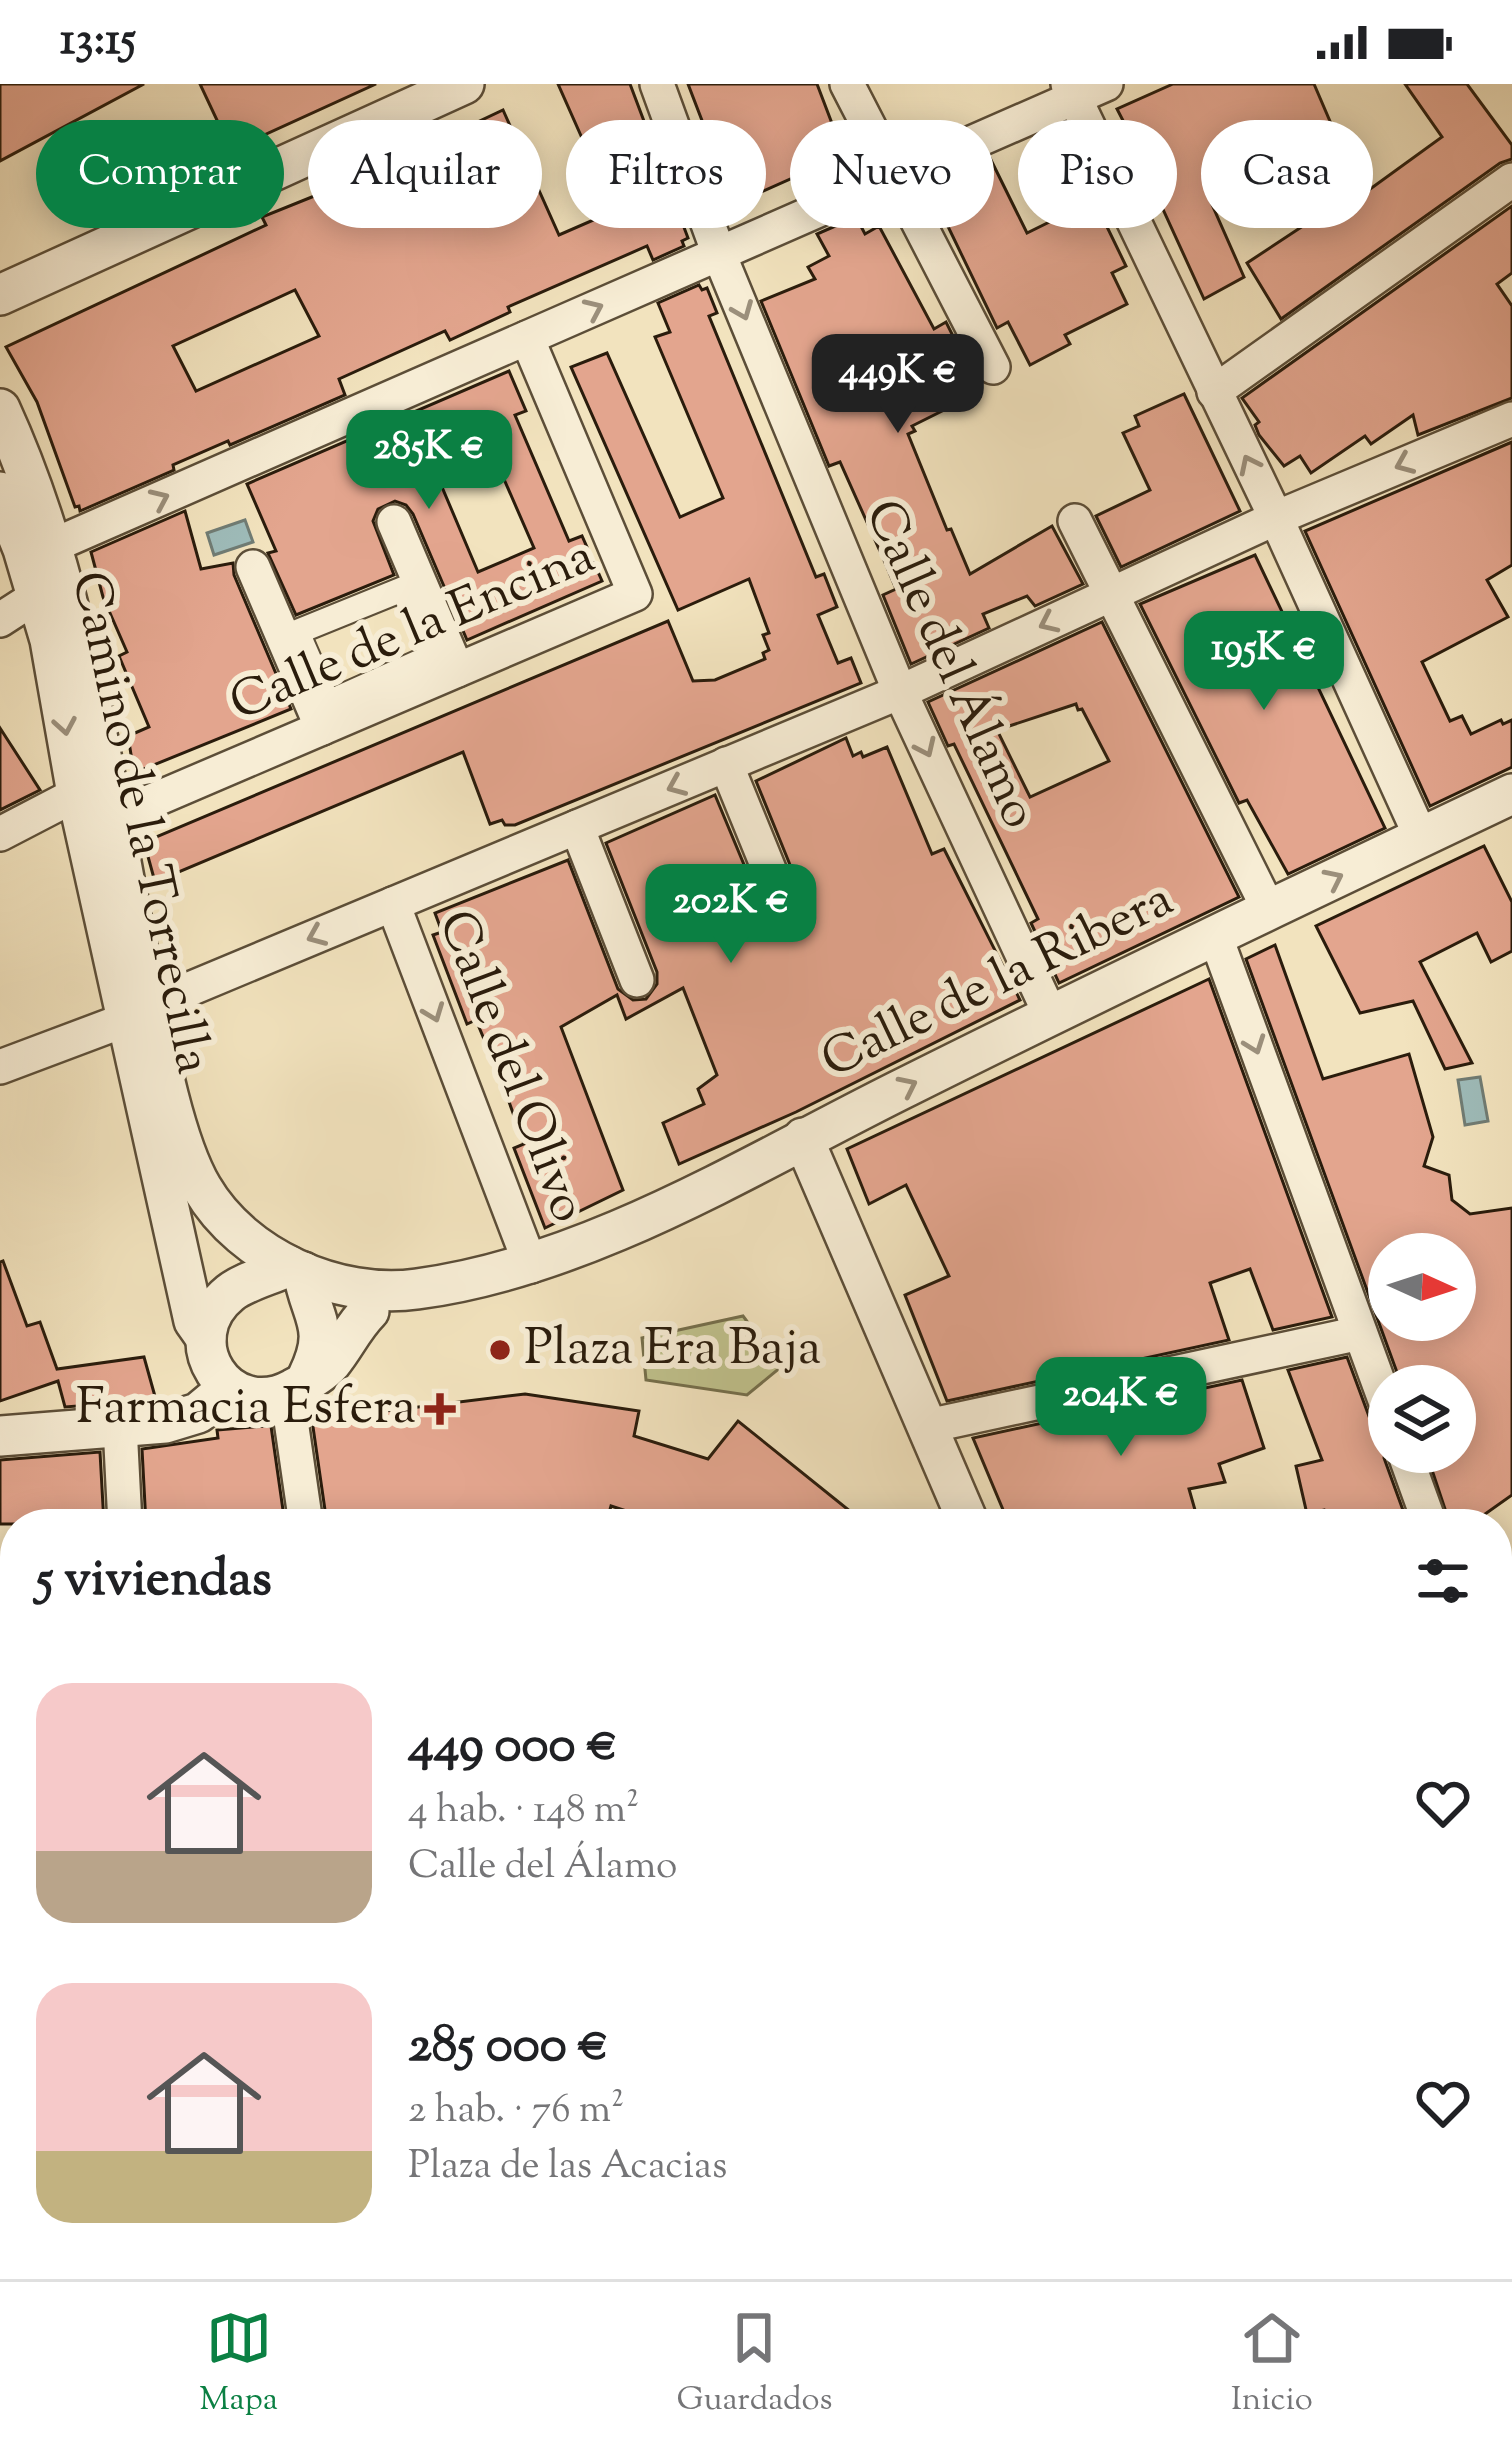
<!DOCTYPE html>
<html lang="es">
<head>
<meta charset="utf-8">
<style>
	:root { --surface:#fff; --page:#f6f6f6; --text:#202124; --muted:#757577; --line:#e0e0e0; --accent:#0b8043 }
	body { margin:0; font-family:"Sorts Mill Goudy",serif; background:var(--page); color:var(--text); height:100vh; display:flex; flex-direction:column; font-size:45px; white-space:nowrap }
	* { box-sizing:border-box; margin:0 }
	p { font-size:39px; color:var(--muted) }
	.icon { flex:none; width:66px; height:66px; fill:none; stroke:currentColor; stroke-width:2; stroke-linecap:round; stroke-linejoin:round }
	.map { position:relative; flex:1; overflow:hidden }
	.side { position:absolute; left:0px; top:1425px; width:1512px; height:771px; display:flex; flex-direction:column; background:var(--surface); border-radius:48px 48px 0 0; box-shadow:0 6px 30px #0003 }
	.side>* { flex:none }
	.guide { position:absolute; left:36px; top:36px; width:1440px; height:108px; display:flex; gap:24px }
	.needle { width:78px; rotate:93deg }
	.controls { position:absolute; left:1368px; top:1149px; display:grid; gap:24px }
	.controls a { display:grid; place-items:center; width:108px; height:108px; border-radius:50%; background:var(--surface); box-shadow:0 6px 30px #0003; font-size:60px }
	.price { position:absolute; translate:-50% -102px; padding:0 27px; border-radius:24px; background:var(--accent); color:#fff; font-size:39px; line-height:78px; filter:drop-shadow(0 3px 6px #0008) }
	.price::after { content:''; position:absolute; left:50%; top:72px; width:36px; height:27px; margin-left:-18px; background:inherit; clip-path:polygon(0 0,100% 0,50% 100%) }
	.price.active { background:#222; color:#fff }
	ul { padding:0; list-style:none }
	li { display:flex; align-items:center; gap:36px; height:300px; padding:0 36px }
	li span { display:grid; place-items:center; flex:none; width:336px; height:240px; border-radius:36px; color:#555 }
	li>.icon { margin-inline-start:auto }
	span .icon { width:144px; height:144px; fill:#fffc; stroke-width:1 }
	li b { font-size:51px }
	h2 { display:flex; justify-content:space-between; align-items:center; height:144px; padding:0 36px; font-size:51px }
	.pill { padding:0 42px; border-radius:54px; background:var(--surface); box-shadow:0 6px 30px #0003; font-size:42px; line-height:108px }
	.pill.active { background:var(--accent); color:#fff }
	.status { display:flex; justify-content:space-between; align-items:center; height:84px; padding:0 60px; background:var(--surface); direction:ltr }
	.status svg { height:33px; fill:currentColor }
	.tabs { display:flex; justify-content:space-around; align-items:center; height:168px; border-top:3px solid var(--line); background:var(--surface); font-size:33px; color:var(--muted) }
	.tabs a { display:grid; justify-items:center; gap:6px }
	.tabs .active { color:var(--accent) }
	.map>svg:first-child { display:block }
	.green { fill:#c0c28d; stroke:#756f4c; stroke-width:3 }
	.water { fill:#9ebcba; stroke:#707c74; stroke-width:3 }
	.building { fill:#e3a58e; stroke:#2a1c0c; stroke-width:3; fill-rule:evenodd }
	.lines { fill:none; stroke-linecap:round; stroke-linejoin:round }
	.pedestrian-casing { stroke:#5c4e38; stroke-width:28 }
	.minor-casing { stroke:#5c4e38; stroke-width:38 }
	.tertiary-casing { stroke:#5c4e38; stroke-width:44 }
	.pedestrian { stroke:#f7edd5; stroke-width:24 }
	.minor { stroke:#f7edd5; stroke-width:33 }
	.tertiary { stroke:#f7edd5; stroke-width:39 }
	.oneway { stroke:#9b8f7b }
	.poi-dot { fill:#8f2418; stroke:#f7edd5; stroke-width:4.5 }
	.labels { text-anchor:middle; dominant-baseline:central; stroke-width:12; stroke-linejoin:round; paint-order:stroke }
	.street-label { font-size:51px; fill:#2a1c0c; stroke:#f7edd5 }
	.poi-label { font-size:51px; fill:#2a1c0c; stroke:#f7edd5; text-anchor:start }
</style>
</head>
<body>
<div class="status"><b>13:15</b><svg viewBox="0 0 49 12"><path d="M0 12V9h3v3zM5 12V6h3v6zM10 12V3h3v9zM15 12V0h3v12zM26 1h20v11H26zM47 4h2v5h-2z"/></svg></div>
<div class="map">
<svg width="1512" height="2195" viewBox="0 0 1512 2195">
	<rect width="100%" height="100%" fill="#f2e3be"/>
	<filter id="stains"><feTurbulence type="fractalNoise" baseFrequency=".00167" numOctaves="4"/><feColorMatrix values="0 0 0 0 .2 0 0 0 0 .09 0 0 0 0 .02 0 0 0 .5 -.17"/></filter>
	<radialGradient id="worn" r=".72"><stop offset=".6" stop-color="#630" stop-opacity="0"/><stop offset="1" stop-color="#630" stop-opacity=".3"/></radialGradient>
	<polygon class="green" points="743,1232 781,1283 747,1311 646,1296 642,1254"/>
	<g class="water">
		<polygon points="245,436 253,458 214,471 207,449"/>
		<polygon points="1480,993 1488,1037 1465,1041 1458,996"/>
	</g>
	<g class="building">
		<polygon points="0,0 144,0 0,77"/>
		<polygon points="200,0 376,0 231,66"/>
		<path d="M558 0H630L688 154 682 157 684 162 653 176 647 162 508 223 510 228 450 256 445 247 339 295 345 311 230 361 228 357 173 381 174 386 80 427 79 422 75 423 37 318 6 263 266 141 262 133 359 94 503 26 559 151 628 121 600 56 586 63ZM295 206 319 252 196 307 173 262Z"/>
		<polygon points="688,0 817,0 844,71 734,120"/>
		<polygon points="1173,0 1314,0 1332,42 1292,60 1298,74 1210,116 1244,193 1204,215 1156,110 1160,108 1117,25"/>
		<polygon points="1405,0 1467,0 1512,61 1512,75 1500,79 1281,235 1247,179 1309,138 1312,142 1353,112 1355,116 1442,53"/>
		<polygon points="990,74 1027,149 1094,116 1126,182 1112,189 1127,220 1065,251 1070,260 1030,281 1008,238 997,244 928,101"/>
		<polygon points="1512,122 1512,189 1497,200 1512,222 1512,314 1418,351 1413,331 1371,360 1365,352 1311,389 1300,372 1284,382 1259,351 1255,341 1259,338 1242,314"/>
		<polygon points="856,133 865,150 879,142 934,245 946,238 959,264 954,266 976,310 912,342 915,347 908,350 947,446 951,445 970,490 1052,442 1083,500 1035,522 1027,512 983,530 989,544 911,580 883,511 896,505 883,474 840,378 829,382 761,217 815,195 808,183 829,172 817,150"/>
		<polygon points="699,201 702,206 707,204 717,229 709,232 816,493 824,490 837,523 818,531 838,579 851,574 861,599 515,741 505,741 502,736 490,740 463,668 155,798 144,758 668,537 693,597 715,596 765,575 763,569 769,566 763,551 769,549 749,495 678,526 571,283 607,269 680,433 723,414 655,253 670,248 658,219"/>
		<path d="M509 287 526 327 515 331 569 457 582 452 602 497 467 556 413 430 406 421 395 417 378 425 373 437 394 491 296 531 268 469 276 467 247 400ZM483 347 534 464 478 488 428 370Z"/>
		<polygon points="1184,310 1240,427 1121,483 1096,432 1150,406 1123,349 1139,342 1135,332"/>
		<polygon points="1512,358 1512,481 1487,496 1508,533 1422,578 1450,637 1462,632 1471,650 1501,636 1503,640 1512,636 1512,683 1430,722 1305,447"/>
		<polygon points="185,427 201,485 233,479 234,491 291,625 134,689 128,652 149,643 119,572 127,568 103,513 91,468"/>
		<polygon points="1255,471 1385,744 1288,790 1247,716 1239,719 1140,520"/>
		<path d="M1102 538 1239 813 1059 899 1031 839 1038 835 954 660 948 662 928 618ZM1076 620 1078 626 1082 625 1109 677 1030 713 997 646Z"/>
		<polygon points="0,644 40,706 0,726"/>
		<polygon points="846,654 853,672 861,668 863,673 887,663 932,770 944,765 1020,916 796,1028 679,1080 663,1039 704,1020 698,1005 717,991 683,904 626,935 617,911 561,943 623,1106 545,1144 514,1064 524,1060 502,998 476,936 467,940 433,851 442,848 435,829 568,776 618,905 633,916 646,915 657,900 657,888 606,759 715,711 760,819 775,830 788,829 800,814 799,803 756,697"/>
		<polygon points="1484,762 1512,818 1512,867 1491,878 1477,849 1420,878 1472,979 1445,985 1413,917 1360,929 1316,842"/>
		<path d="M1275 861 1323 995 1409 970 1433 1053 1424 1082 1449 1091 1452 1116 1470 1130 1512 1124V1411L1471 1440H1450L1426 1368H1455V1302H1402L1246 875ZM1389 1170H1455V1236H1389Z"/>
		<polygon points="1209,895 1332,1233 1273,1246 1250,1185 1210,1199 1229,1256 947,1317 905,1211 949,1192 906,1101 869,1120 847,1065"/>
		<polygon points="3,1177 27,1242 40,1238 57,1285 144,1273 156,1316 65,1323 58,1297 0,1317 0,1178"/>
		<polygon points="1347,1273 1370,1335 1377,1344 1389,1348 1384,1374 1408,1440 1327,1440 1324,1426 1307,1430 1296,1382 1322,1376 1288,1286"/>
		<polygon points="1242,1296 1264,1364 1219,1380 1225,1398 1189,1405 1199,1440 1170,1440 1167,1429 1128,1440 1009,1440 973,1354"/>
		<polygon points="525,1310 639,1327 634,1352 708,1375 738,1337 866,1440 666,1440 611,1422 606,1440 327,1440 312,1336"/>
		<polygon points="266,1342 271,1342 285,1440 146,1440 142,1365 218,1354 217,1346"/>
		<polygon points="100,1368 104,1440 0,1440 0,1376"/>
	</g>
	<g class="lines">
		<defs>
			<polygon id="pedestrian" points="403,505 433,572 328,619 297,548"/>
			<g id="minor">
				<polyline points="657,0 719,170 900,608 1050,930"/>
				<polyline points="847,0 993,283"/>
				<polyline points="1068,0 1276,434 1421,753"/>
				<polyline points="1214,308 1512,96"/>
				<polyline points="1075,437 1269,826"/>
				<polyline points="394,438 457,586"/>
				<polyline points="52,462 1106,0"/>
				<polyline points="253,483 322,644"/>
				<polyline points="0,536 37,512"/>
				<polyline points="726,680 779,810"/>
				<polyline points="112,734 635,510 527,254"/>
				<polyline points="577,743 637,896"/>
				<polyline points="0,750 77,710"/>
				<polyline points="393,820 531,1182"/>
				<polyline points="1215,851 1389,1327"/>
				<polyline points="149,922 900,608 1276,434 1512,335"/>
				<polyline points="0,983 125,936"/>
				<polyline points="287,1309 306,1440"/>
				<polyline points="120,1342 125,1440"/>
				<polyline points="928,1342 1360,1249"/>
				<polyline points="1404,1368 1430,1440"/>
				<polyline points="1497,1535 1512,1533"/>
				<polyline points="0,1595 15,1595"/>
				<polyline points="1497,1769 1512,1762"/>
				<polyline points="0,1851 15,1848"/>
				<polyline points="0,1989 15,2050"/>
				<polyline points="1497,1991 1512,1984"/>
				<polyline points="0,2151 15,2148"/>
				<polyline points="47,2181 51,2195"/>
				<polyline points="194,2181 197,2195"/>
				<polyline points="455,2181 463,2195"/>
			</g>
			<g id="tertiary">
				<polyline points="0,211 464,0"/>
				<path d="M0 325C78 495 101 681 137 863 151 929 169 1048 202 1104 243 1174 338 1216 417 1205 590 1182 754 1078 908 1002 1108 902 1310 806 1512 710"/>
				<polyline points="0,408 23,465 50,556 77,710 194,1237 206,1254"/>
				<polyline points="803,1054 969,1440"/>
				<path d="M289 1182C271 1191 245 1197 230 1209 173 1255 227 1341 293 1305 305 1299 322 1289 331 1279 345 1262 353 1243 369 1227"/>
				<path d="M303 1188C311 1235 332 1242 308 1292"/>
				<polyline points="0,1352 165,1339 198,1329 228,1304"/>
				<polyline points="1455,2181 1456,2195"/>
			</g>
		</defs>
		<use href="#pedestrian" class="pedestrian-casing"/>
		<use href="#minor" class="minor-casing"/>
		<use href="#tertiary" class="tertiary-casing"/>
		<use href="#pedestrian" class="pedestrian"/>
		<use href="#minor" class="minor"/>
		<use href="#tertiary" class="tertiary"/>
	</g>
	<defs><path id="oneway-chevron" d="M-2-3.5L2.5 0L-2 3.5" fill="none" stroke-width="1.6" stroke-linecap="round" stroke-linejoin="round" transform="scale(3)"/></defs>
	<g class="oneway">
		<use href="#oneway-chevron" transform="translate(594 225) rotate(-24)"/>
		<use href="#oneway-chevron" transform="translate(743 227) rotate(68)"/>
		<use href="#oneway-chevron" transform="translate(1249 380) rotate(-116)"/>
		<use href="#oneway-chevron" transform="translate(1404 380) rotate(157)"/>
		<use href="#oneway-chevron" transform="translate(160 415) rotate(-24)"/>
		<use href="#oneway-chevron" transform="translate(1048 539) rotate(155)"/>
		<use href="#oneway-chevron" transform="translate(65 642) rotate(80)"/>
		<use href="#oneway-chevron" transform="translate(926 664) rotate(65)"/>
		<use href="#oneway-chevron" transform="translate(676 702) rotate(157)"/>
		<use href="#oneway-chevron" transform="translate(1334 795) rotate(-26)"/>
		<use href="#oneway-chevron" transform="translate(316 852) rotate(157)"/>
		<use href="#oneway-chevron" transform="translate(434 929) rotate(69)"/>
		<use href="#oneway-chevron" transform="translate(1255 961) rotate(70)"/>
		<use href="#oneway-chevron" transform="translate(908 1002) rotate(-26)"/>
	</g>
	<g class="poi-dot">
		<circle cx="500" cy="1266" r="12"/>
		<path d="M434 1307h12v12h12v12h-12v12h-12v-12h-12v-12h12z"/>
	</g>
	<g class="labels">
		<g class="street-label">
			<text transform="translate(413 548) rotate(-23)">Calle de la Encina</text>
			<text transform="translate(949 581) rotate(66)">Calle del Álamo</text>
			<text transform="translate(139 739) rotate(78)">Camino de la Torrecilla</text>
			<text transform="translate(998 898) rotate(-26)">Calle de la Ribera</text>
			<text transform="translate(510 983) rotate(69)">Calle del Olivo</text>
		</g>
		<g class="poi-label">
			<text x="524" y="1266">Plaza Era Baja</text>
			<text x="416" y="1325" text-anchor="end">Farmacia Esfera</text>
		</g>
	</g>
	<rect width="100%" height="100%" filter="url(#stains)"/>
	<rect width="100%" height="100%" fill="url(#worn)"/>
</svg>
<div class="controls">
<a><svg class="needle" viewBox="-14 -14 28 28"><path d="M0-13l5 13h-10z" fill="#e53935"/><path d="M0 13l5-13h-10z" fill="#757577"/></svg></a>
<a><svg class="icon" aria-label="layers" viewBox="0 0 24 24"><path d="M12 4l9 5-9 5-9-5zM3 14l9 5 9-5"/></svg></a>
</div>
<b class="price active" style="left:898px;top:352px">449K €</b>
<b class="price" style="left:429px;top:428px">285K €</b>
<b class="price" style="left:1264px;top:629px">195K €</b>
<b class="price" style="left:731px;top:882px">202K €</b>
<b class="price" style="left:1121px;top:1375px">204K €</b>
<div class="guide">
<a class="pill active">Comprar</a>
<a class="pill">Alquilar</a>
<a class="pill">Filtros</a>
<a class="pill">Nuevo</a>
<a class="pill">Piso</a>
<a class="pill">Casa</a>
</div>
<section class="side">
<h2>5 viviendas<svg class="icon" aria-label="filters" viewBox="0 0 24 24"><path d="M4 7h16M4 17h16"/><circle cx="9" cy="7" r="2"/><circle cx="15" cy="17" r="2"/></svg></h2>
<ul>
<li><span style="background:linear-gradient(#f6c9c9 70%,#b9a48a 0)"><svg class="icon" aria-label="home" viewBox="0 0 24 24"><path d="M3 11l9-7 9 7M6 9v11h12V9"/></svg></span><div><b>449 000 €</b><p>4 hab. · 148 m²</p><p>Calle del Álamo</p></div><svg class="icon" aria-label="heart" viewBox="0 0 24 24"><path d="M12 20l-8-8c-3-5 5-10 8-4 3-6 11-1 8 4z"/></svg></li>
<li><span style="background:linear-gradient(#f6c9c9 70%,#c2b280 0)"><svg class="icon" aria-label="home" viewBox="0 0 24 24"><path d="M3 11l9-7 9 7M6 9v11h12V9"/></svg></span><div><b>285 000 €</b><p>2 hab. · 76 m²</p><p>Plaza de las Acacias</p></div><svg class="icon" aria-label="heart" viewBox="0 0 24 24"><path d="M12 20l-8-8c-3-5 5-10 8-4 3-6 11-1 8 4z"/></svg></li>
</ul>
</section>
</div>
<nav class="tabs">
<a class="active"><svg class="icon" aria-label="map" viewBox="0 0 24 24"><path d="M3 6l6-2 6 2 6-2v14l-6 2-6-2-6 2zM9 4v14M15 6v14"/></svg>Mapa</a>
<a><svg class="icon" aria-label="saved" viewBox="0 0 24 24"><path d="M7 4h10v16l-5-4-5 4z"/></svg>Guardados</a>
<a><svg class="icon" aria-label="home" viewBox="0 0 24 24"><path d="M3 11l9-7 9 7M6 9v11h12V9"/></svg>Inicio</a>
</nav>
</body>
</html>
